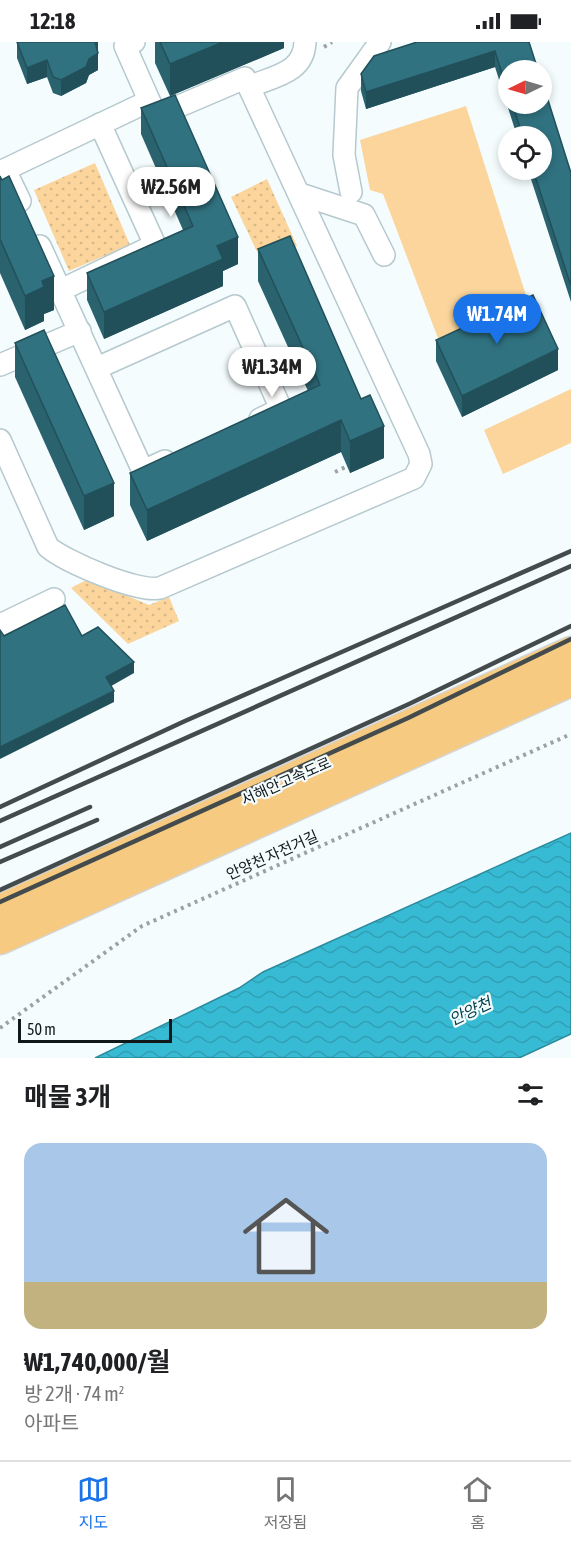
<!DOCTYPE html>
<html lang="ko">
<head>
<meta charset="utf-8">
<style>
	:root { --surface:#fff; --page:#f2f2f2; --text:#202124; --muted:#757577; --line:#e0e0e0; --accent:#1a73e8 }
	body { margin:0; font-family:"Asap Condensed","Noto Sans KR",sans-serif; background:var(--page); color:var(--text); height:100vh; display:flex; flex-direction:column; font-size:22px; white-space:nowrap }
	* { box-sizing:border-box; margin:0 }
	p { font-size:20px; color:var(--muted) }
	.icon { flex:none; width:33px; height:33px; fill:none; stroke:currentColor; stroke-width:2; stroke-linecap:round; stroke-linejoin:round }
	.map { position:relative; height:1016px; overflow:hidden }
	.side { display:flex; flex-direction:column; background:var(--surface); flex:1 }
	.side>* { flex:none }
	.needle { width:39px; rotate:265deg }
	.controls { position:absolute; left:498px; top:18px; display:grid; gap:12px }
	.controls a { display:grid; place-items:center; width:54px; height:54px; border-radius:50%; background:var(--surface); box-shadow:0 3px 9px #0003; font-size:30px }
	.scale { position:absolute; left:18px; bottom:15px; width:154px; box-sizing:border-box; padding-left:6px; border:3px solid #11181a; border-top:0; font-size:16px; line-height:21px; white-space:nowrap; color:#11181a; -webkit-text-stroke:4px #f4fcfe; paint-order:stroke }
	.price { position:absolute; translate:-50% -51px; padding:0 14px; border-radius:21px; background:#fff; color:#222; font-size:20px; line-height:39px; filter:drop-shadow(0 2px 3px #0008) }
	.price::after { content:''; position:absolute; left:50%; top:36px; width:18px; height:14px; margin-left:-9px; background:inherit; clip-path:polygon(0 0,100% 0,50% 100%) }
	.price.current { background:var(--accent); color:#fff }
	ul { padding:0; list-style:none }
	li { display:grid; align-content:center; gap:12px; height:318px; padding:0 24px }
	li+li { border-top:2px solid var(--line) }
	li span { display:grid; place-items:center; height:186px; border-radius:18px; color:#555 }
	li>.icon { margin-inline-start:auto }
	span .icon { width:108px; height:108px; fill:#fffc; stroke-width:1 }
	li b { font-size:26px }
	h2 { display:flex; justify-content:space-between; align-items:center; height:72px; padding:0 24px; font-size:26px }
	.status { display:flex; justify-content:space-between; align-items:center; height:42px; padding:0 30px; background:var(--surface); direction:ltr }
	.status svg { height:16px; fill:currentColor }
	.tab-bar { display:flex; justify-content:space-around; align-items:center; height:84px; border-top:2px solid var(--line); background:var(--surface); font-size:16px; color:var(--muted) }
	.tab-bar a { display:grid; justify-items:center; gap:3px }
	.tab-bar .current { color:var(--accent) }
	.map>svg:first-child { display:block }
	.grass { fill:#fbd59b }
	.park { fill:url(#park-dots) }
	.water { fill:url(#water-waves); stroke:#2c8a9c; stroke-width:1.5 }
	.lines { fill:none; stroke-linecap:round; stroke-linejoin:round }
	.minor-casing { stroke:#b5c9ce; stroke-width:24 }
	.highway-casing { stroke:#d4d5d6; stroke-width:33 }
	.path { stroke:#9ba2a4; stroke-width:4; stroke-dasharray:3 4.5; stroke-linecap:butt }
	.minor { stroke:#fff; stroke-width:21 }
	.highway { stroke:#f7ca81; stroke-width:30 }
	.rail { stroke:#434b4d; stroke-width:4.5 }
	.wall { fill:#2a626e }
	.shaded-wall { fill:#22505a }
	.building { fill:#317280; stroke:#22505a; stroke-width:1.5 }
	.labels { text-anchor:middle; dominant-baseline:central; stroke-width:4.5; stroke-linejoin:round; paint-order:stroke }
	.street-label { font-size:15px; fill:#11181a; stroke:#f4fcfe }
	.water-label { font-size:16px; font-style:italic; fill:#033f4a; stroke:#f4fcfe }
</style>
</head>
<body>
<div class="status"><b>12:18</b><svg viewBox="0 0 49 12"><path d="M0 12V9h3v3zM5 12V6h3v6zM10 12V3h3v9zM15 12V0h3v12zM26 1h20v11H26zM47 4h2v5h-2z"/></svg></div>
<div class="map">
<svg width="571" height="1016" viewBox="0 0 571 1016">
	<defs>
		<pattern id="park-dots" width="8" height="8" patternUnits="userSpaceOnUse" patternTransform="scale(1.5)"><rect width="8" height="8" fill="#fbd59b"/><path d="M2 2h.1M6 6h.1" fill="none" stroke="#d6b685" stroke-width="1.8" stroke-linecap="round"/></pattern>
		<pattern id="water-waves" width="16" height="10" patternUnits="userSpaceOnUse" patternTransform="scale(1.5)"><rect width="16" height="10" fill="#37bbd4"/><path d="M0 5q4-4 8 0t8 0" fill="none" stroke="#30a0b5"/></pattern>
	</defs>
	<rect width="100%" height="100%" fill="#f4fcfe"/>
	<g class="grass">
		<polygon points="466,64 529,263 441,304 383,152 370,148 360,98"/>
		<polygon points="571,347 571,401 503,432 484,388"/>
	</g>
	<g class="park">
		<polygon points="95,121 130,203 69,229 34,148"/>
		<polygon points="267,137 297,204 262,220 231,155"/>
		<polygon points="88,537 149,563 169,555 179,579 128,602 71,546"/>
	</g>
	<polygon class="water" points="571,791 571,992 519,1016 95,1016 239,946 263,930"/>
	<g class="lines">
		<defs>
			<g id="minor">
				<polyline points="134,0 125,4 156,74 245,36 249,45"/>
				<polyline points="0,130 7,132 20,159"/>
				<polyline points="0,130 149,59"/>
				<polyline points="351,150 344,113 347,46 380,0"/>
				<polyline points="300,152 364,173 384,213"/>
				<polyline points="40,204 143,429 165,419"/>
				<polyline points="61,248 155,203 100,82"/>
				<polyline points="0,323 80,289"/>
				<polyline points="97,326 235,264 281,367 260,377"/>
				<path d="M0 398 48 505C66 520 138 551 160 546L414 436 421 422 419 412 249 45C274 34 304 31 305 0"/>
				<polyline points="0,583 54,557"/>
			</g>
			<g id="highway">
				<polyline points="0,868 571,610"/>
				<polyline points="0,897 571,639"/>
			</g>
		</defs>
		<use href="#minor" class="minor-casing"/>
		<use href="#highway" class="highway-casing"/>
		<g class="path">
			<polyline points="324,5 332,0"/>
			<polyline points="335,430 350,423"/>
			<polyline points="0,986 142,884 571,692"/>
		</g>
		<use href="#minor" class="minor"/>
		<use href="#highway" class="highway"/>
		<g class="rail">
			<polyline points="0,765 185,679 571,509"/>
			<polyline points="0,779 571,524"/>
			<polyline points="0,805 90,765"/>
			<polyline points="0,820 97,778"/>
			<polyline points="0,848 409,662 571,584"/>
			<polyline points="0,860 408,676 571,597"/>
		</g>
	</g>
	<g class="wall">
		<polygon points="17,0 98,0 98,28 89,33 86,41 61,54 53,51 47,35 27,42 17,16"/>
		<polygon points="155,0 284,0 284,6 170,54 155,21"/>
		<polygon points="529,0 508,28 508,62 542,62 571,131 571,260 528,128 542,128 542,94 517,94 495,25 366,67 361,49 361,32"/>
		<polygon points="141,66 238,222 223,229 223,244 104,297 87,258 87,231 183,188 141,92"/>
		<polygon points="0,134 54,268 44,272 44,279 25,288 0,231"/>
		<polygon points="258,207 384,416 350,431 341,410 147,499 130,463 130,431 308,349 258,239"/>
		<polygon points="436,298 558,328 462,375 436,319"/>
		<polygon points="15,301 114,474 84,488 15,335"/>
	</g>
	<g class="shaded-wall">
		<polygon points="95,0 98,0 98,28 89,33 86,41 61,54 61,38"/>
		<polygon points="223,0 284,0 284,6 170,54 170,22"/>
		<polygon points="495,9 495,25 366,67 366,50"/>
		<polygon points="47,18 47,35 27,42 27,26"/>
		<polygon points="238,195 238,222 223,229 223,244 104,297 104,270 217,204"/>
		<polygon points="54,234 54,268 44,272 44,279 25,288 25,254 42,239"/>
		<polygon points="558,307 558,328 462,375 462,354"/>
		<polygon points="341,378 341,410 147,499 147,468"/>
		<polygon points="384,384 384,416 350,431 350,399"/>
		<polygon points="114,441 114,474 84,488 84,454"/>
		<polygon points="134,620 134,631 106,647 106,635"/>
		<polygon points="114,649 114,660 0,717 0,705"/>
	</g>
	<g class="building">
		<polygon points="17,0 95,0 98,11 89,17 86,25 61,38 53,35 47,18 27,26"/>
		<polygon points="160,0 223,0 170,22"/>
		<polygon points="417,0 529,0 538,28 508,28 508,51 495,9 366,50 361,32 374,14"/>
		<polygon points="542,39 571,131 571,244 533,128 542,128 542,94 523,94 512,62 542,62"/>
		<polygon points="175,53 238,195 217,204 223,217 104,270 87,231 193,184 141,66"/>
		<polygon points="0,134 2,138 9,134 54,234 42,239 44,245 25,254 0,197"/>
		<polygon points="290,194 361,357 370,353 384,384 350,399 341,378 147,468 130,431 320,343 258,207"/>
		<polygon points="533,253 558,307 462,354 436,298"/>
		<polygon points="44,288 114,441 84,454 15,301"/>
		<polygon points="65,563 82,594 98,585 134,620 106,635 114,649 0,705 0,588 4,594"/>
	</g>
	<g class="labels">
		<g class="street-label">
			<text transform="translate(286 739) rotate(-24)">서해안고속도로</text>
			<text transform="translate(272 813) rotate(-24)">안양천 자전거길</text>
		</g>
		<g class="water-label">
			<text transform="translate(470 969) rotate(-25)">안양천</text>
		</g>
	</g>
</svg>
<div class="controls">
<a><svg class="needle" viewBox="-14 -14 28 28"><path d="M0-13l5 13h-10z" fill="#e53935"/><path d="M0 13l5-13h-10z" fill="#757577"/></svg></a>
<a><svg class="icon" aria-label="locate" viewBox="0 0 24 24"><circle cx="12" cy="12" r="6"/><path d="M12 2v4M12 18v4M2 12h4M18 12h4"/></svg></a>
</div>
<div class="scale">50 m</div>
<b class="price" style="left:171px;top:176px">₩2.56M</b>
<b class="price current" style="left:497px;top:303px">₩1.74M</b>
<b class="price" style="left:272px;top:356px">₩1.34M</b>
</div>
<section class="side">
<h2>매물 3개<svg class="icon" aria-label="filters" viewBox="0 0 24 24"><path d="M4 7h16M4 17h16"/><circle cx="9" cy="7" r="2"/><circle cx="15" cy="17" r="2"/></svg></h2>
<ul>
<li><span style="background:linear-gradient(#a9c7e8 75%,#c2b280 0)"><svg class="icon" aria-label="home" viewBox="0 0 24 24"><path d="M3 11l9-7 9 7M6 9v11h12V9"/></svg></span><div><b>₩1,740,000/월</b><p>방 2개 · 74 m²</p><p>아파트</p></div></li>
</ul>
</section>
<nav class="tab-bar">
<a class="current"><svg class="icon" aria-label="map" viewBox="0 0 24 24"><path d="M3 6l6-2 6 2 6-2v14l-6 2-6-2-6 2zM9 4v14M15 6v14"/></svg>지도</a>
<a><svg class="icon" aria-label="saved" viewBox="0 0 24 24"><path d="M7 4h10v16l-5-4-5 4z"/></svg>저장됨</a>
<a><svg class="icon" aria-label="home" viewBox="0 0 24 24"><path d="M3 11l9-7 9 7M6 9v11h12V9"/></svg>홈</a>
</nav>
</body>
</html>
